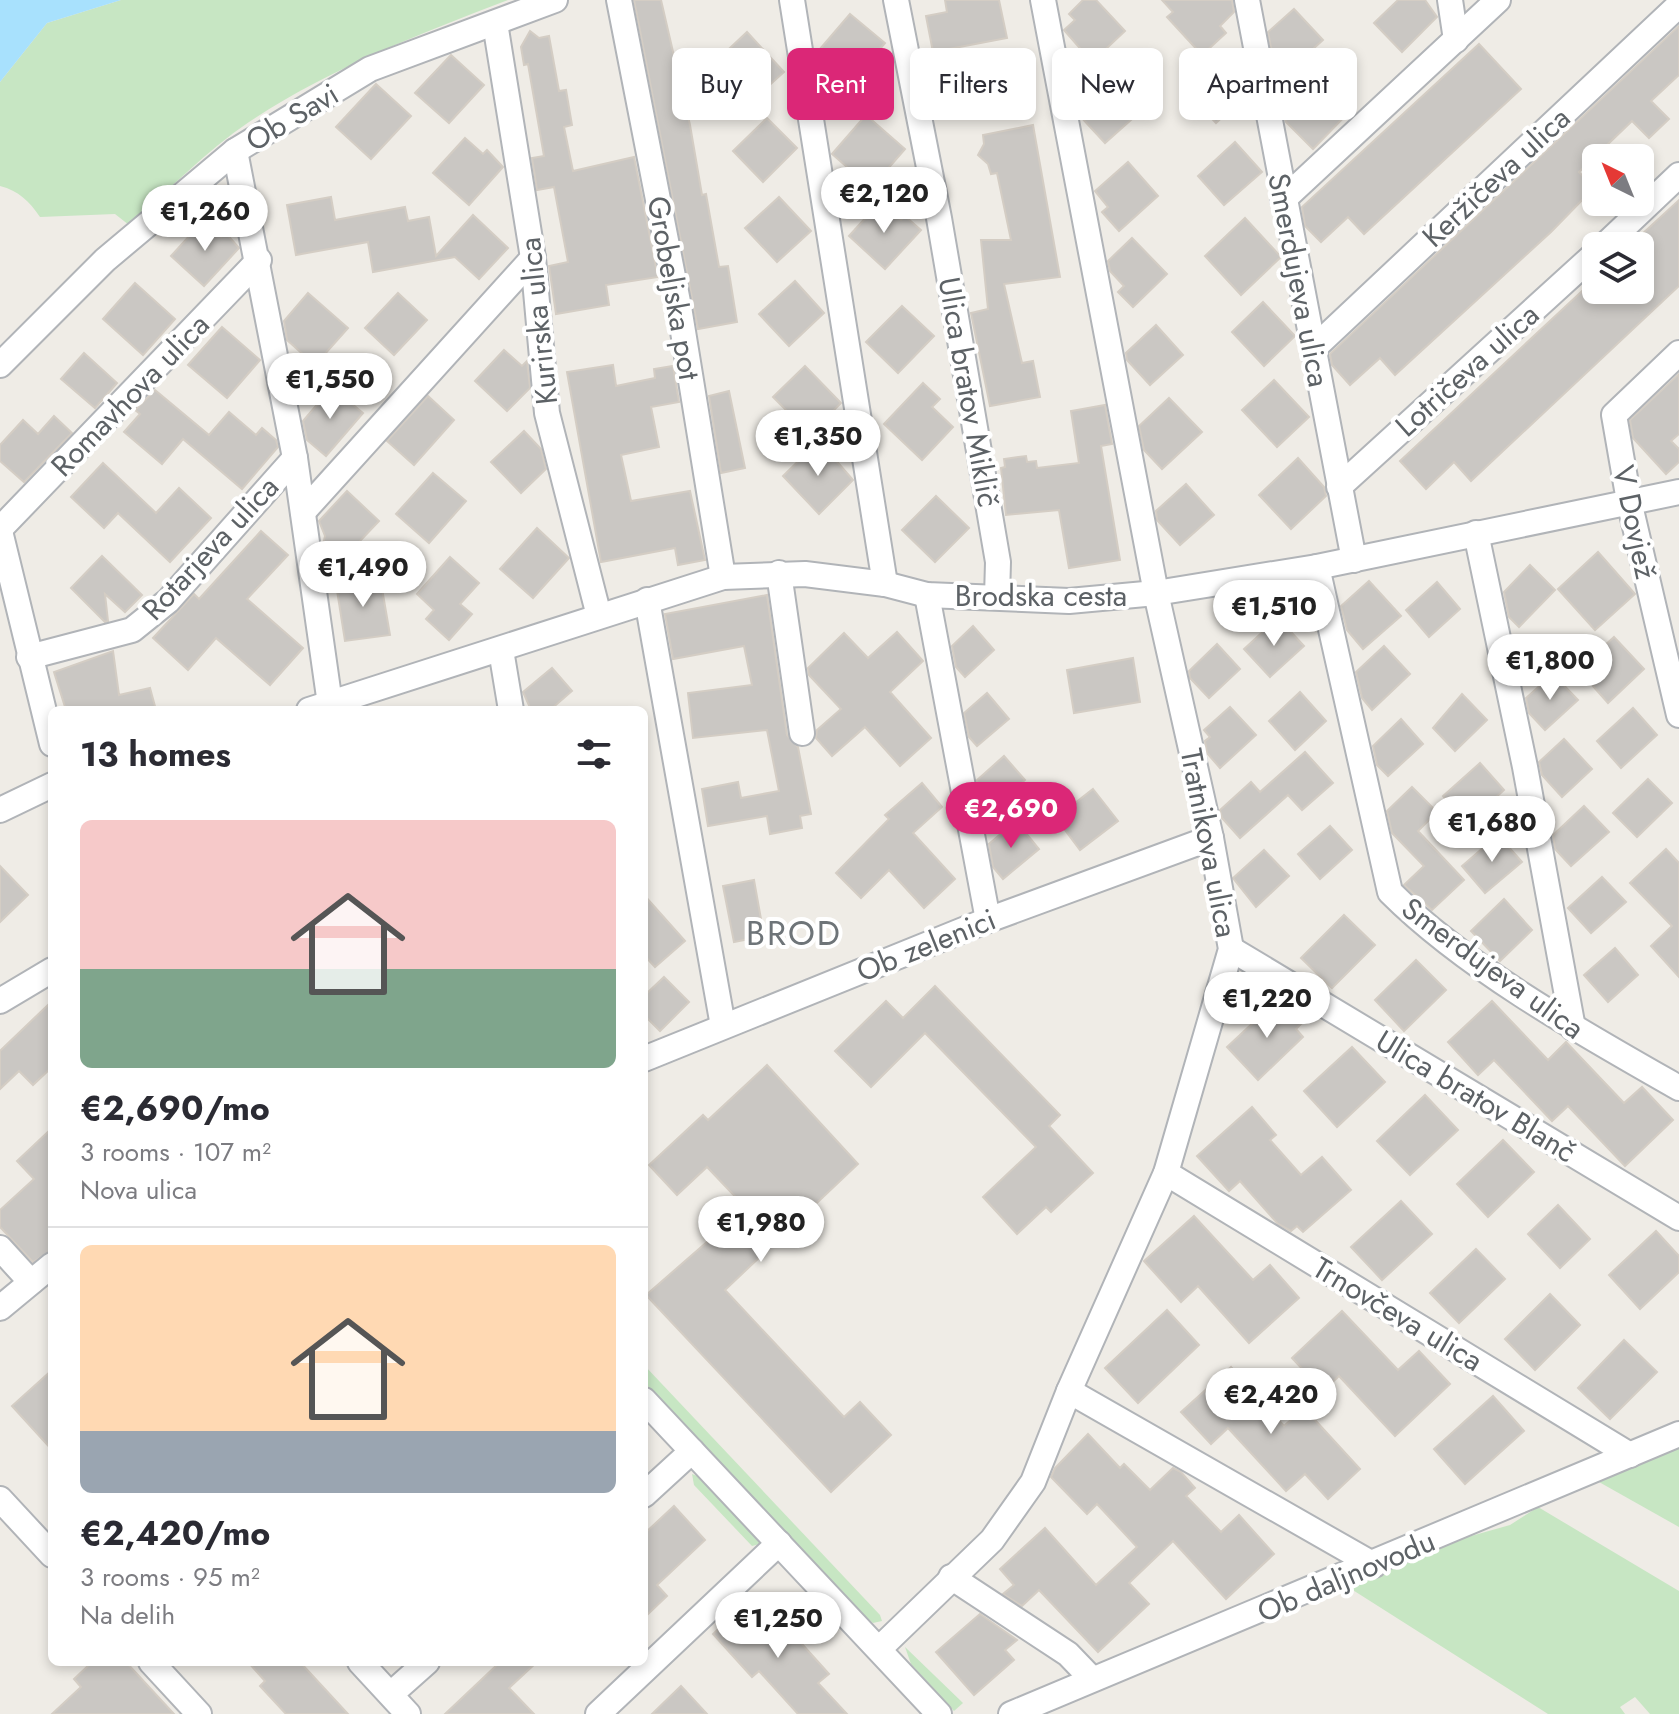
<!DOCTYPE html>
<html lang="en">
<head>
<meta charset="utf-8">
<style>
	:root { --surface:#fff; --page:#f2f2f3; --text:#2b2b33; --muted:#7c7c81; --line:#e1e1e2; --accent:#db2777 }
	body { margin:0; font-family:Jost,sans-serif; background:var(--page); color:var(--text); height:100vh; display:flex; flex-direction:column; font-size:30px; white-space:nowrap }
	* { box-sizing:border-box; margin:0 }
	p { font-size:26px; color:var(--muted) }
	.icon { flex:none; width:44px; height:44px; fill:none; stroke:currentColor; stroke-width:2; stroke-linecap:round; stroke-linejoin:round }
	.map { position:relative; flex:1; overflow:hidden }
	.panel { position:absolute; left:48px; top:706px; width:600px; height:960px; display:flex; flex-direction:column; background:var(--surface); border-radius:12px; box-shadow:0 4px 12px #0003 }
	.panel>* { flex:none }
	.top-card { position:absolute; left:672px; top:48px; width:760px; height:72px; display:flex; gap:16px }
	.needle { width:52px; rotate:317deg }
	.controls { position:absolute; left:1582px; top:144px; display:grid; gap:16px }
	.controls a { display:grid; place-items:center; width:72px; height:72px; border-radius:12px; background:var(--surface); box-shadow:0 4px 12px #0003; font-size:40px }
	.price { position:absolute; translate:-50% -68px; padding:0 18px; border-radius:28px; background:#fff; color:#222; font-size:26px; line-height:52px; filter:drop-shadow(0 2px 4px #0008) }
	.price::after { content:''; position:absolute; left:50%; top:48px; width:24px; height:18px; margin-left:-12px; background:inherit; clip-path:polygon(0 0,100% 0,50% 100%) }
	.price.on { background:var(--accent); color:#fff }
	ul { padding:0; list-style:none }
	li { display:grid; align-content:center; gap:16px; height:424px; padding:0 32px }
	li+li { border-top:2px solid var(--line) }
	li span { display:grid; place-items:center; height:248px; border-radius:12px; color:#555 }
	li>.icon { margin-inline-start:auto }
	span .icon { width:144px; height:144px; fill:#fffc; stroke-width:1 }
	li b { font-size:34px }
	h2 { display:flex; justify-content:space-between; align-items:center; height:96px; padding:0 32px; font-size:34px }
	.tag { padding:0 28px; border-radius:12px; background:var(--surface); box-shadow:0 4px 12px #0003; font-size:28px; line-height:72px }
	.tag.on { background:var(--accent); color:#fff }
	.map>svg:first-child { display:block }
	.green { fill:#c7e6c3 }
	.water { fill:#a8e1fd }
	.building { fill:#cac7c3; stroke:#d4cdc4; stroke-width:2 }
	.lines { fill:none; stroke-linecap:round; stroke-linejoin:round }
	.minor-casing { stroke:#b1b4b8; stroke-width:28 }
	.minor { stroke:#fff; stroke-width:24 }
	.labels { text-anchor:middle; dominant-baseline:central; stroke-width:8; stroke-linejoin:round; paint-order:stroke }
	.street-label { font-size:30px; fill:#5d6266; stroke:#fff }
	.quarter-label { font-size:34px; letter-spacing:2px; fill:#6e7478; stroke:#fff }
</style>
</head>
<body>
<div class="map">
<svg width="1679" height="1714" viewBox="0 0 1679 1714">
	<rect width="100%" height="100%" fill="#efece6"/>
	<g class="green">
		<path d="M121 0H508C419 34 329 69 249 122 206 151 168 191 129 225L115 214 40 217C29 201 19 191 0 186V82L47 23Z"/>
		<polygon points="644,1365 880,1615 882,1621 873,1623 868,1619 644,1382"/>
		<polygon points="1679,1445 1679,1527 1599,1482"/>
		<polygon points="692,1474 702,1478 759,1538 760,1544 752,1546 694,1485"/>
		<polygon points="1538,1507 1679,1591 1679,1714 1650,1714 1635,1697 1620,1707 1625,1714 1548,1714 1348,1587 1457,1540 1510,1525"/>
		<polygon points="905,1647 963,1703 954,1711 911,1664"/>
	</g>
	<polygon class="water" points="0,0 121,0 47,23 0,82"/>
	<g class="building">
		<polygon points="634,0 661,0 690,125 702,195 706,194 719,267 728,266 737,322 698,329"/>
		<polygon points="945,0 999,0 1007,38 933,52 926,16 947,12"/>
		<polygon points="1083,0 1096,0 1125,31 1092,62 1064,30 1075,20 1069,14"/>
		<polygon points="1162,0 1232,0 1234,12 1220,26 1226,33 1202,55 1167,17 1173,12"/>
		<polygon points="1398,0 1425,0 1437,17 1402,52 1374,23"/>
		<polygon points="1294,9 1323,40 1291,69 1271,48 1268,32"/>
		<polygon points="850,14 885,43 854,79 820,49"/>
		<polygon points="1679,26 1679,75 1651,101 1669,119 1649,138 1632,121 1579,172 1594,188 1551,232 1395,375 1380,358 1350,385 1332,365 1330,354"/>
		<polygon points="530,31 539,38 549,36 559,91 566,90 572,125 564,127 573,171 634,157 658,277 606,285 609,305 556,314 549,266 568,262 554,187 537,190 532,158 544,156 528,64 524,65 521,47"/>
		<polygon points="747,32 784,72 751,102 714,63"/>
		<polygon points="1479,44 1521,89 1364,234 1348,217 1321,242 1305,226 1302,207"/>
		<polygon points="451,55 484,85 449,123 415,93"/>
		<polygon points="1217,59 1248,93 1216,123 1184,89"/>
		<polygon points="1096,79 1114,83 1140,112 1105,143 1080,116 1079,108 1086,102 1079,95"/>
		<polygon points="1311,80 1332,100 1340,93 1354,107 1313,149 1286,122 1284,116 1295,106 1290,101"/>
		<polygon points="376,84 411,116 371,159 336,127"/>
		<polygon points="866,115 905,149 871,188 832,154"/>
		<polygon points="767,118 797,148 763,182 733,151"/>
		<polygon points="1033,125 1060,277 1004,284 1022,363 1033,361 1040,397 990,406 971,313 988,309 981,240 1011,240 997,173 991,174 988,164 978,155 984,144 983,135"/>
		<polygon points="465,138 483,154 487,150 503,167 469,205 433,173"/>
		<polygon points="1235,142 1262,172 1224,205 1198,176"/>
		<polygon points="1128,162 1158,196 1119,231 1102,212 1108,207 1095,191"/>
		<polygon points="331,197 335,220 405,207 408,221 429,217 436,256 473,215 508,248 479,279 455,257 373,272 368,242 296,255 287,205"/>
		<polygon points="779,197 811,231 777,262 745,228"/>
		<polygon points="1679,200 1679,286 1471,481 1454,462 1426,489 1400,461 1596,278 1596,290 1640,290 1640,236"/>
		<polygon points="880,202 901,220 905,216 921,230 885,269 849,236"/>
		<polygon points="1245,218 1281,257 1241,295 1205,256"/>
		<polygon points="203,221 221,237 225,232 239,248 204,286 171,256"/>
		<polygon points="1132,238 1167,274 1133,307 1118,292 1124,286 1110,271 1108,261"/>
		<polygon points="795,281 824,313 789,346 759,314"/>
		<polygon points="135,283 175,319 143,355 103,319"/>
		<polygon points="308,293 348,328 315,365 287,340 284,321"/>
		<polygon points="398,293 427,320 394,355 365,328"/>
		<polygon points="1263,302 1295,336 1264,366 1232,332"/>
		<polygon points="902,306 934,336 898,373 866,342"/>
		<polygon points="1156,325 1183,355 1150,385 1127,360 1126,353"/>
		<polygon points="222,327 260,360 227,398 188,365"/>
		<polygon points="504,350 522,366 527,361 530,388 507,411 475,381"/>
		<polygon points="84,353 117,383 95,408 61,379"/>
		<polygon points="613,365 616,386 655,378 654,369 673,366 679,402 651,407 659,447 621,455 631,501 690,491 705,560 678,565 675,548 601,562 567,372"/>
		<polygon points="805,366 841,403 810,434 773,397"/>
		<polygon points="1679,374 1679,434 1671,441 1679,449 1679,462 1666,474 1633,438 1630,420"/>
		<polygon points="1274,380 1309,417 1277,447 1242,410"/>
		<polygon points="923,383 940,399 932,407 953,427 922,460 884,424"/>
		<polygon points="332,387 363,413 326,456 307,440 303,421"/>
		<polygon points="155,390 209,435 229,412 256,435 262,428 276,440 278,447 242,489 183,439 162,464 124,432 140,414 135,410"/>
		<polygon points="729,391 745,468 721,473 709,396"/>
		<polygon points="428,396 454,420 414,465 387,441"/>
		<polygon points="1169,398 1202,432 1162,469 1144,450 1139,426"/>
		<polygon points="1105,405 1112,444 1101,446 1120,560 1069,568 1059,510 1006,515 1001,468 1005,467 1004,459 1026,456 1027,462 1036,461 1037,468 1079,463 1071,411"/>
		<polygon points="54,416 72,433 24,482 0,461 0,445 23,420 38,434"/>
		<polygon points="524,431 541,449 546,469 521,493 491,462"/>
		<polygon points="819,441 853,480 819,514 783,476"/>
		<polygon points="1298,458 1324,487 1326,496 1291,529 1259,495"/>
		<polygon points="103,463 156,513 179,488 211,518 170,562 118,513 104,528 71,497"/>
		<polygon points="433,473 466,501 429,543 396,514"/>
		<polygon points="1186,484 1214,515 1180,545 1157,520 1156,511"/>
		<polygon points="347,491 379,521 340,562 323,545 325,536 319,521"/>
		<polygon points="936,496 969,528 935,562 902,530"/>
		<polygon points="537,528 569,558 533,598 500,569"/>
		<polygon points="261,531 288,555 247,599 303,648 270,685 216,638 188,670 153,638 194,594 199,599"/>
		<polygon points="1598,552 1635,594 1595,630 1558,589"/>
		<polygon points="102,556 142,595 125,612 105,594 108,621 105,622 71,588"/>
		<polygon points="450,557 479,583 460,604 472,614 449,640 426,619 434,610 417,594"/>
		<polygon points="1530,565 1555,590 1519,627 1509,617 1504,592"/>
		<polygon points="380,577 390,635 345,641 336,584"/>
		<polygon points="1369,581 1401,616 1363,649 1347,630 1341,606"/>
		<polygon points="1437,582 1460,609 1429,637 1406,610"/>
		<polygon points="767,595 787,735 798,747 811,814 800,816 802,828 770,834 767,816 708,826 702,789 738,782 741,798 779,791 767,730 693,738 688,693 752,685 744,646 673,659 665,614"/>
		<polygon points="1278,618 1304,646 1270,677 1244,649"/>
		<polygon points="973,626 994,650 965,677 956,667 952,646"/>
		<polygon points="897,632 923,661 890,692 931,738 900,766 865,727 832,756 816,738 817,730 841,709 809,675 808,668 844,633 868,658"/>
		<polygon points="1614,637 1644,669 1608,703 1584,676 1597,664 1591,658"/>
		<polygon points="1217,644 1240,669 1209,698 1190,678 1189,671"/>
		<polygon points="1384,646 1410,674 1372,710 1362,698 1356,672"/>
		<polygon points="113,651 119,695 150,688 156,710 66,710 54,672"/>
		<polygon points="1133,658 1140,702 1074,713 1067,670"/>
		<polygon points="552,668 572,691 550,710 531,710 523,692"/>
		<polygon points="1553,674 1578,700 1545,730 1529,713 1526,698"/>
		<polygon points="1300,692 1326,721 1295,750 1269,721"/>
		<polygon points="987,693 1009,719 977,746 969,737 964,713"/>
		<polygon points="1462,694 1487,720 1455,751 1433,728"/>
		<polygon points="1230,707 1256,735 1220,768 1207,753 1205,741 1210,737 1204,730"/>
		<polygon points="1633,708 1657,735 1621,768 1597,741"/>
		<polygon points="1401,719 1423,744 1388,776 1377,765 1373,746"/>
		<polygon points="1564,739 1592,769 1562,797 1542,775 1539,762"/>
		<polygon points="1305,752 1333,783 1302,810 1288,795 1240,838 1222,818 1220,810 1251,782 1260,792"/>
		<polygon points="1004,756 1025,780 990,811 981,800 977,780"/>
		<polygon points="1480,763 1504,790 1468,823 1443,796"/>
		<polygon points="1648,779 1672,803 1637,837 1613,813"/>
		<polygon points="922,783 942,807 913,833 955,879 924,908 889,870 861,898 836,873 889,819 885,815"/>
		<polygon points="1412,787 1437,812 1418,831 1464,880 1432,910 1404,885 1424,866 1392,833 1387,811"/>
		<polygon points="1093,789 1118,821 1080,850 1056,818"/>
		<polygon points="1584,806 1609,832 1571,866 1555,849 1553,835"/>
		<polygon points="1016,821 1039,849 1003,879 993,867 989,844"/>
		<polygon points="1330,826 1352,850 1320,879 1298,854"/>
		<polygon points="1498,835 1522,862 1485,893 1462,866"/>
		<polygon points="1666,849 1679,863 1679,977 1651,946 1672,926 1630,883"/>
		<polygon points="1264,850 1289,876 1256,907 1233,878"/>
		<polygon points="0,866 28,895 0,922"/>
		<polygon points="1602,877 1626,902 1591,933 1568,908"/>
		<polygon points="754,880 764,936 734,942 723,886"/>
		<polygon points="644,895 685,941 655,967 644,955"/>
		<polygon points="1504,899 1532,930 1500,961 1471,931"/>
		<polygon points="1344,915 1375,945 1332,988 1301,958"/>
		<polygon points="1615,948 1638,975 1608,1002 1584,975"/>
		<polygon points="1416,960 1446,990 1404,1031 1375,1000"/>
		<polygon points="664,977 689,1002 660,1031 644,1015 644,996"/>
		<polygon points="935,986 1060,1115 1049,1126 1093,1173 1051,1212 1046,1207 1017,1234 983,1197 1036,1147 925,1033 871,1087 835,1051 886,1001 903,1018"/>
		<polygon points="52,1001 52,1067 33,1085 19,1071 0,1089 0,1051"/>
		<polygon points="1492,1001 1548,1060 1566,1042 1624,1103 1642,1087 1673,1120 1625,1166 1568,1106 1552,1121 1494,1060 1478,1075 1448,1042"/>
		<polygon points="1285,1004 1302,1023 1296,1029 1303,1037 1258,1080 1227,1047 1271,1006 1277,1012"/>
		<polygon points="1352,1047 1385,1082 1337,1127 1304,1091"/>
		<polygon points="767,1065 858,1164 725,1290 844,1417 860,1402 891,1435 831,1492 646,1295 746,1208 707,1167 677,1195 649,1165 703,1115 708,1120"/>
		<polygon points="1425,1095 1458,1130 1410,1175 1377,1141"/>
		<polygon points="1252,1107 1276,1135 1270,1140 1301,1175 1322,1157 1351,1190 1303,1232 1297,1226 1291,1231 1278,1224 1240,1181 1229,1191 1197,1156"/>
		<polygon points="52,1128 52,1250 33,1262 0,1227 0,1210 34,1179 17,1161"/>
		<polygon points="1503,1140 1534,1172 1488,1217 1457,1184"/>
		<polygon points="1401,1201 1432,1234 1382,1280 1351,1247"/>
		<polygon points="1558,1205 1590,1239 1560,1268 1528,1234"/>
		<polygon points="1194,1216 1253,1280 1270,1265 1299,1298 1249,1343 1198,1286 1181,1302 1144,1261"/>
		<polygon points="1656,1231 1679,1256 1679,1272 1640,1309 1609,1275"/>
		<polygon points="1476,1249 1505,1279 1459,1323 1430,1293"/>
		<polygon points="1550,1294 1580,1325 1535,1370 1505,1339"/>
		<polygon points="1167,1310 1199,1345 1138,1403 1105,1368"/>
		<polygon points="1342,1311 1398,1370 1419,1351 1450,1384 1395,1436 1339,1376 1323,1391 1292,1358"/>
		<polygon points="1624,1340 1657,1372 1610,1419 1578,1388"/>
		<polygon points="1231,1367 1284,1426 1304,1408 1360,1469 1328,1499 1305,1474 1286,1491 1228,1428 1211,1444 1181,1412"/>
		<polygon points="52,1370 52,1450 12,1406"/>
		<polygon points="1493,1396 1524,1431 1465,1484 1434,1449"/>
		<polygon points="1088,1434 1120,1468 1124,1464 1150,1490 1173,1468 1181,1472 1195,1488 1186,1496 1221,1532 1239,1515 1274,1554 1226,1599 1173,1541 1129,1583 1149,1604 1098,1652 1039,1590 1022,1606 1003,1594 1014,1585 1000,1569 1045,1528 1096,1585 1137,1547 1097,1504 1087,1514 1051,1477 1055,1468"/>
		<polygon points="674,1506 705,1540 657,1585 667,1596 644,1618 644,1534"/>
		<polygon points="749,1600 768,1621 775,1614 829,1674 818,1683 847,1714 798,1714 759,1671 752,1677 713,1634"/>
		<polygon points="980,1614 1017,1640 1005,1650 1014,1660 974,1695 936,1652"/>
		<polygon points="92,1662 126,1662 174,1714 52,1714 81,1687 74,1679"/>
		<polygon points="248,1662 300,1662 348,1714 286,1714 260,1686 265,1681"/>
		<polygon points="500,1662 537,1662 509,1688 534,1714 445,1714"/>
		<polygon points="681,1686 707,1714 652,1714"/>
	</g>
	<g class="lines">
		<defs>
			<g id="minor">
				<polyline points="619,0 679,307 723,577"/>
				<polyline points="792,0 885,584"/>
				<polyline points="896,0 939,218 998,562 997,597"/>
				<polyline points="1247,0 1354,560"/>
				<polyline points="1450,0 1456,40"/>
				<polyline points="495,23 533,258 547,413 599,616"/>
				<polyline points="235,151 295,458 330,704"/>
				<polyline points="1283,200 1498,0"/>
				<polyline points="1604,246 1679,175"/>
				<polyline points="1313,349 1679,5"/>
				<polyline points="1679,353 1614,415 1629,501 1679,715"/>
				<polyline points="0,365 105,260 235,151 370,69 555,0"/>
				<polyline points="1339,487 1596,253"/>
				<polyline points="303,512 533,258"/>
				<polyline points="0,529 259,260"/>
				<polyline points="0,531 52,744"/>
				<polyline points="1476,533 1525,767 1573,1028"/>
				<path d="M1317 567 1390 892C1467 969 1584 1034 1679 1088"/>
				<polyline points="779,573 802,733"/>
				<polyline points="927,595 988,920"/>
				<polyline points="647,600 723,1026"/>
				<polyline points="501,650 511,710"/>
				<polyline points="29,657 132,630 168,601 295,458"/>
				<polyline points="309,710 723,577 805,574 885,584 927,595 1069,601 1156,593 1317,567 1679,492"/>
				<polyline points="0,810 52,785"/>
				<polyline points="1231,949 1679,1218"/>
				<polyline points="0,1001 52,970"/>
				<polyline points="644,1059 988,920 1211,838"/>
				<polyline points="1166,1173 1630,1455"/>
				<polyline points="0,1248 31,1282"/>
				<polyline points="0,1308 52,1265"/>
				<polyline points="1069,1391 1374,1565"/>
				<polyline points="644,1400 939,1714"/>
				<polyline points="644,1495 692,1451"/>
				<polyline points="0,1499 52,1555"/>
				<polyline points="951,1577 1068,1654 1092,1679"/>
				<polyline points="879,1649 992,1540 1033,1482 1069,1391 1166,1173 1231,949 1211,838 1156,593 1043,0"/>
				<polyline points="151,1662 199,1714"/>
				<polyline points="360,1662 408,1714"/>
				<polyline points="391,1694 427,1662"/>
				<polyline points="598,1714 779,1543"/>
				<polyline points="1011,1714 1679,1434"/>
			</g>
		</defs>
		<use href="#minor" class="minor-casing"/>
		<use href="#minor" class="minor"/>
	</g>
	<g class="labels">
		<g class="street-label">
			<text transform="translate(292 117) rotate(-31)">Ob Savi</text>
			<text transform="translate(1496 177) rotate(-43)">Keržičeva ulica</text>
			<text transform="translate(1299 280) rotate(79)">Smerdujeva ulica</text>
			<text transform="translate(674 288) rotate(80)">Grobeljska pot</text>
			<text transform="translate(538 321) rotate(-96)">Kurirska ulica</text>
			<text transform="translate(1467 370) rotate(-42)">Lotričeva ulica</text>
			<text transform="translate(969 392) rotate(80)">Ulica bratov Miklič</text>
			<text transform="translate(130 395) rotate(-46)">Romavhova ulica</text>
			<text transform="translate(1635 522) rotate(78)">V Dovjež</text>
			<text transform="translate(210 548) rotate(-47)">Rotarjeva ulica</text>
			<text x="1041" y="595">Brodska cesta</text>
			<text transform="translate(1209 843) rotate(79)">Tratnikova ulica</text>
			<text transform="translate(926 945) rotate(-22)">Ob zelenici</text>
			<text transform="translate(1493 968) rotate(36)">Smerdujeva ulica</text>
			<text transform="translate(1476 1096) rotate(31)">Ulica bratov Blanč</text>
			<text transform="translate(1398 1314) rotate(31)">Trnovčeva ulica</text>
			<text transform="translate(1346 1576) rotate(-23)">Ob daljnovodu</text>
		</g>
		<g class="quarter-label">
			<text x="794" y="933">BROD</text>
		</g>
	</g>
</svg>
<div class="controls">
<a><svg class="needle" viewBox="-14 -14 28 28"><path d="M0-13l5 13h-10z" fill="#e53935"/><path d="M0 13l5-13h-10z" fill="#7c7c81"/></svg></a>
<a><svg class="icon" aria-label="layers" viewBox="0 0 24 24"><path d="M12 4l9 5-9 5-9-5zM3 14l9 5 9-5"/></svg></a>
</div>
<b class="price" style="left:884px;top:235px">€2,120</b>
<b class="price" style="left:205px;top:253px">€1,260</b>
<b class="price" style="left:330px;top:421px">€1,550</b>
<b class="price" style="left:818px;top:478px">€1,350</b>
<b class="price" style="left:363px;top:609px">€1,490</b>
<b class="price" style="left:1274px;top:648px">€1,510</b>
<b class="price" style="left:1550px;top:702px">€1,800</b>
<b class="price on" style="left:1011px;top:850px">€2,690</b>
<b class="price" style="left:1492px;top:864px">€1,680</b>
<b class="price" style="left:1267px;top:1040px">€1,220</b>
<b class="price" style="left:761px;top:1264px">€1,980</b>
<b class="price" style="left:1271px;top:1436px">€2,420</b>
<b class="price" style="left:778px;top:1660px">€1,250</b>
<div class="top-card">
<a class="tag">Buy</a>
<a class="tag on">Rent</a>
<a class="tag">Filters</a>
<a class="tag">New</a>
<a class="tag">Apartment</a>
</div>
<section class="panel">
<h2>13 homes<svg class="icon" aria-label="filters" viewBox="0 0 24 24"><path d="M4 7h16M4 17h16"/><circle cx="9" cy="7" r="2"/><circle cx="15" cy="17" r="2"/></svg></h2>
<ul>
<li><span style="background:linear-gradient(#f6c9c9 60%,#7fa58c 0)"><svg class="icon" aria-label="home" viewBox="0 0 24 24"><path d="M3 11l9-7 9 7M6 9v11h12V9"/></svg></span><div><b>€2,690/mo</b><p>3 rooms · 107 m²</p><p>Nova ulica</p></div></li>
<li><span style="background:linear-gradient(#ffd9b3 75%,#9aa5b1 0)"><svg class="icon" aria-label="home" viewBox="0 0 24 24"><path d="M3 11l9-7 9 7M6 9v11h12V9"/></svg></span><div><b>€2,420/mo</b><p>3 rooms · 95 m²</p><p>Na delih</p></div></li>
</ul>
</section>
</div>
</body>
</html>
